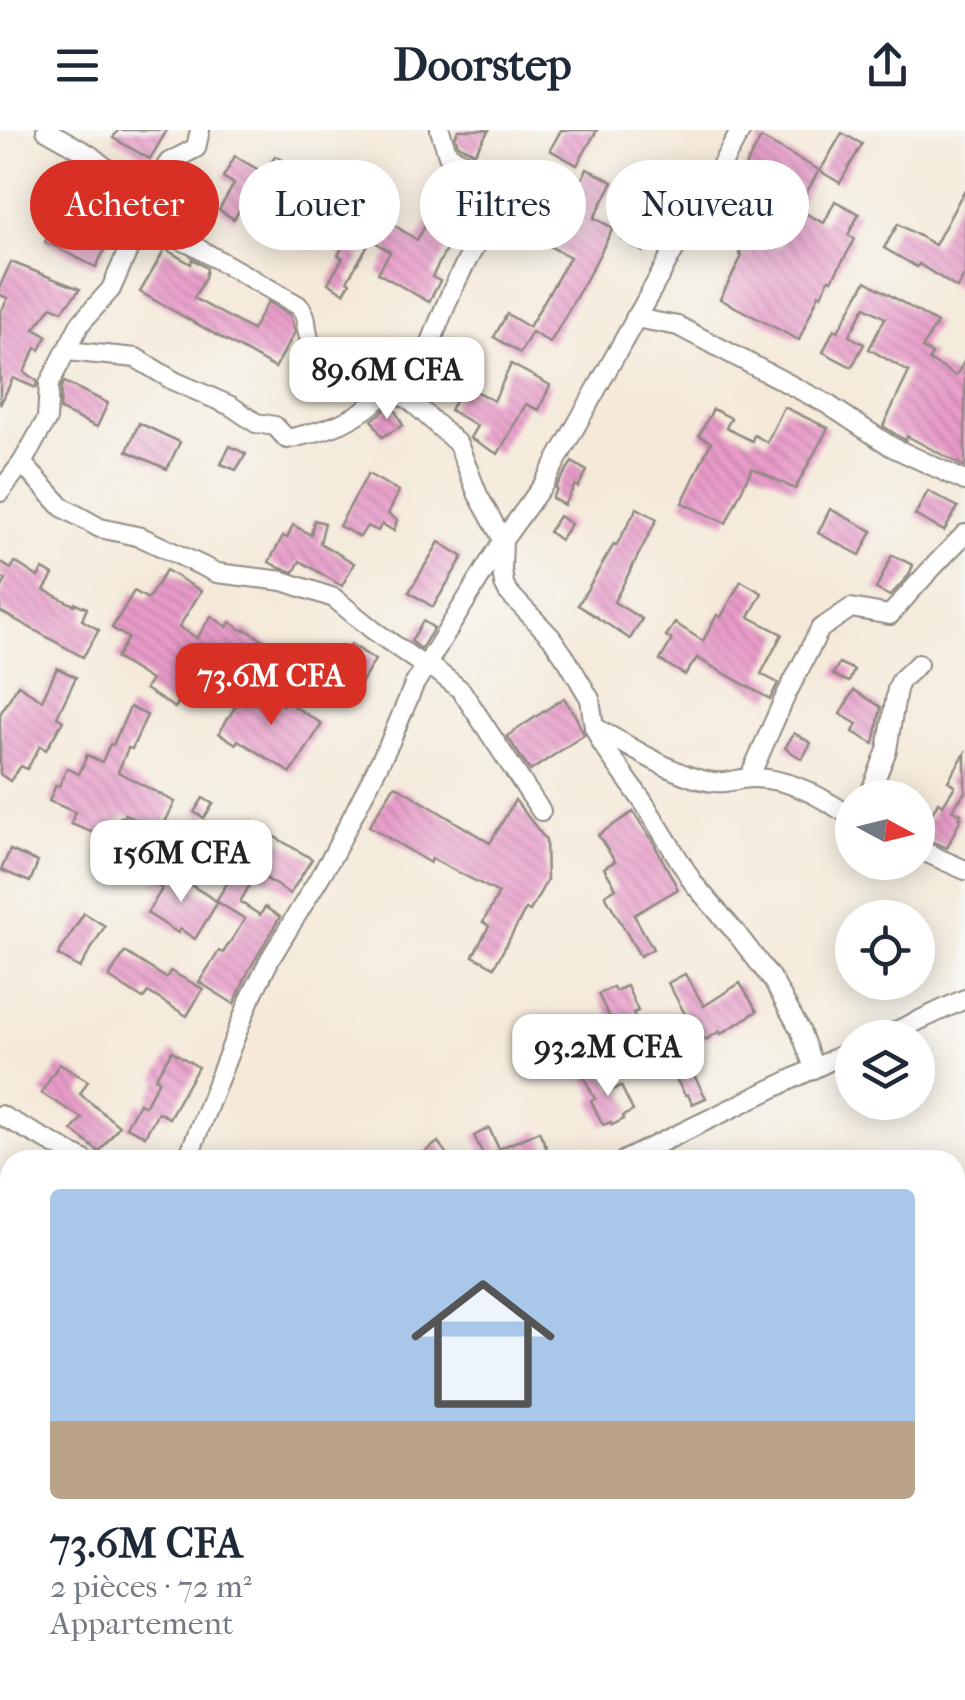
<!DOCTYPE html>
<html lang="fr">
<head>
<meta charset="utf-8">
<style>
	:root { --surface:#fff; --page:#f2f2f3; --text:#1f2937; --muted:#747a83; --line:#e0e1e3; --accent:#d93025 }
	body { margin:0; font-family:"IM FELL French Canon",serif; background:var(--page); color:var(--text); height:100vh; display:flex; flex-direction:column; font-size:38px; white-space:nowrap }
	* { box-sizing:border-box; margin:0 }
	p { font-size:32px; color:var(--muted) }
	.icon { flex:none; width:55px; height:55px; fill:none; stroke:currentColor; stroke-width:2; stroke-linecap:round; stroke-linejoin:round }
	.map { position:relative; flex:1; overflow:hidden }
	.panel { position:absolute; left:0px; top:1020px; width:965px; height:550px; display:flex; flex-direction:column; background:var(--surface); border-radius:30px 30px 0 0; box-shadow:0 5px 25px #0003 }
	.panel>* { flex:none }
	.banner { position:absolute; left:30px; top:30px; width:905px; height:90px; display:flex; gap:20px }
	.needle { width:65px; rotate:97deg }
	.tools { position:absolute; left:835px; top:650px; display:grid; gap:20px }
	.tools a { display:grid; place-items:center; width:100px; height:100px; border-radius:50%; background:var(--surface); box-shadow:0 5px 25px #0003; font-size:50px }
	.price { position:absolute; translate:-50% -85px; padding:0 22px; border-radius:20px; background:#fff; color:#222; font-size:32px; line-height:65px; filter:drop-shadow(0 2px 5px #0008) }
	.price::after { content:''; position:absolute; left:50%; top:60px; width:30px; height:22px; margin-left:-15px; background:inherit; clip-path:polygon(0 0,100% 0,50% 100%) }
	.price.on { background:var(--accent); color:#fff }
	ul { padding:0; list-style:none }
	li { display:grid; align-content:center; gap:20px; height:530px; padding:0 50px }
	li+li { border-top:2px solid var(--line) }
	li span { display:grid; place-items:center; height:310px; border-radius:10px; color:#555 }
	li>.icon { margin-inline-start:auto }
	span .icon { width:180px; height:180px; fill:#fffc; stroke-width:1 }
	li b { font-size:42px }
	.chip { padding:0 35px; border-radius:45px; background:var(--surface); box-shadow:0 5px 25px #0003; font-size:35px; line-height:90px }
	.chip.on { background:var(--accent); color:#fff }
	header { display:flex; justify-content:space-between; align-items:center; height:130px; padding:0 50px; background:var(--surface); font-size:45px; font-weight:800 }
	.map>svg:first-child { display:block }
	.building { fill:url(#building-back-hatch) }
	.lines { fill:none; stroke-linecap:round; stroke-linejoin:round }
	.minor-casing { stroke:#908a82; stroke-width:22 }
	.minor { stroke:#fff; stroke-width:18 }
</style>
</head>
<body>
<header><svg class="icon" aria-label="menu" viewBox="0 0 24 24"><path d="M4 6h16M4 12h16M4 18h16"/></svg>Doorstep<svg class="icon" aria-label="share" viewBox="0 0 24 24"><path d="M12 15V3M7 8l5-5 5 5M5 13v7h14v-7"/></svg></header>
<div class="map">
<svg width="965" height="1570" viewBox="0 0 965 1570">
	<defs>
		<pattern id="building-back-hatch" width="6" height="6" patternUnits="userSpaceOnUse" patternTransform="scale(2.5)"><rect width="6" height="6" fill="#e99bc9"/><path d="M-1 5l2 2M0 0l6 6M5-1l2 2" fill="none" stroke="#bd7fa3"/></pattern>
	</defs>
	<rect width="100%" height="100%" fill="#f6f6f2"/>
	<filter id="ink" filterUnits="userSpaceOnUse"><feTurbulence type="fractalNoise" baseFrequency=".01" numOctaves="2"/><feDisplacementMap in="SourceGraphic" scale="20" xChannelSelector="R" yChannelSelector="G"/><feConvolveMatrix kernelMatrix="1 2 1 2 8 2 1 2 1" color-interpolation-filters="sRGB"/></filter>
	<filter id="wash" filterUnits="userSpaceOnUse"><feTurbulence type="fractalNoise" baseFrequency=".0048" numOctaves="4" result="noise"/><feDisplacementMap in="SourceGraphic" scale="40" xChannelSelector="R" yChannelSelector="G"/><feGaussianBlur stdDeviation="2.25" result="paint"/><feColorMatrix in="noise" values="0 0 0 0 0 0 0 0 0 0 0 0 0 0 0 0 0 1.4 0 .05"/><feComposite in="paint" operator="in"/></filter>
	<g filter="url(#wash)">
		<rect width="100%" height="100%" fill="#f5eada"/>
		<g id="blocks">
			<g class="building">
				<polygon points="118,0 167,0 150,29 113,8"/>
				<polygon points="459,0 489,0 475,23 458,15 455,6"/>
				<polygon points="561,0 597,0 577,35 550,20"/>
				<polygon points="842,3 862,14 840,53 820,41"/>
				<polygon points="761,8 819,40 796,82 774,70 754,105 778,118 799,80 824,93 835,71 859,84 848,105 855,109 832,150 829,149 821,165 819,164 799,210 720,169 742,126 739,124 749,105 721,89 741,52 738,50"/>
				<polygon points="235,26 262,42 234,89 219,80 234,54 223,47"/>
				<polygon points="275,26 352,65 338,90 322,82 307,110 283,97 298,68 263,49"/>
				<polygon points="587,39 613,52 594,88 613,98 592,139 550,213 532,202 520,223 494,207 507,184 529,197 570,127 547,115 566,78 563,77 572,61 575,62"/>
				<polygon points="453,44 490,63 476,89 465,83 432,147 440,151 429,172 378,143 390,122 372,110 386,90 417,110"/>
				<polygon points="965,59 965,144 957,158 919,134 917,137 884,118 898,94 935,115"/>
				<polygon points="50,60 88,74 91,69 105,78 92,100 110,109 96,137 45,112 58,82 44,76"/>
				<polygon points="634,87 656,100 643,122 621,108"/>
				<polygon points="354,98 372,108 347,151 350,153 344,163 328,153 343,128 338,125"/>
				<polygon points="165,119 191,134 192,129 207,138 205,148 194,168 252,200 268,172 290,185 295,202 275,238 140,162"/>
				<polygon points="11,132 80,159 62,181 52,176 34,199 47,206 40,220 36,218 24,242 37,251 36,258 13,248 0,275 0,183 8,168 0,165 0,156"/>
				<polygon points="866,151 937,193 922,218 932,224 929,230 956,246 965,230 965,337 907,306 906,310 898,306 883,296 909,242 869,219 885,188 865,177 849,206 864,214 852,237 823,222 834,199 838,201"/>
				<polygon points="511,234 550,255 539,280 526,274 498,324 470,308 477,296 450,280 464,255 494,271"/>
				<polygon points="64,252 108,273 97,297 60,280 61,257"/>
				<polygon points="392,275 403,295 382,307 372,290"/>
				<polygon points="784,277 828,298 795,359 752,338 726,393 682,373 711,312 699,306 713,279 731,288 726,298 752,311 754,305 767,312"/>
				<polygon points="139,293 180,312 167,339 127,321"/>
				<polygon points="230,316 246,324 236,340 221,334"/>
				<polygon points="572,332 587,341 578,357 575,355 564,375 552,368 557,359 555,358"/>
				<polygon points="368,344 399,361 388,384 397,390 394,401 382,394 378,401 367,396 360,407 339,396"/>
				<polygon points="928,361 958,377 944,401 915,385"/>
				<polygon points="637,378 657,389 614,472 642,489 630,509 578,475 614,414 616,416"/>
				<polygon points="830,379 872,401 860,425 818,403"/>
				<polygon points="559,386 571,394 560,410 549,402"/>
				<polygon points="314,390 325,393 320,413 354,433 342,456 300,431 294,442 280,438 269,432 283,406 287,408 293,395 311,405"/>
				<polygon points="439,412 463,427 433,477 409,462"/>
				<polygon points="892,425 913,435 909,445 890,466 876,459"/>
				<polygon points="0,432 11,439 15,432 38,447 43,439 53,445 44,460 74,475 75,473 87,478 82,490 99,500 83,527 0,481 0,460 6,450 0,447"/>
				<polygon points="166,440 201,461 179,497 197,508 211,486 227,497 230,492 244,501 245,499 271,515 253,543 240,535 241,532 219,518 195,559 189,555 175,578 145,559 151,550 116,528 128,508 112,498 134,461 148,469"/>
				<polygon points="741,451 762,463 749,487 782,504 761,544 778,553 770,569 697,528 685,545 660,530 672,510 666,506 675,493 703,511 717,485 721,487"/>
				<polygon points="423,491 434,498 421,519 411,511"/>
				<polygon points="351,514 375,530 350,572 325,556"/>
				<polygon points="839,533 854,540 849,552 833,545"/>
				<polygon points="57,538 76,547 57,587 63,591 46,620 40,616 27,639 21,636 10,651 0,644 0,584 18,555 42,570"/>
				<polygon points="249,554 282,575 284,570 322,594 291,643 238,610 236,614 219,603"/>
				<polygon points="854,560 881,577 874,614 853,602 857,594 840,584"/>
				<polygon points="564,568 575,585 584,605 530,641 507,606"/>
				<polygon points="130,577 147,585 132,619 128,618 118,642 175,672 161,700 157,700 125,684 124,688 121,687 110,709 71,694 75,682 49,671 56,655 59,656 67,638 79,644 87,625 102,632 110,614 113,615"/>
				<polygon points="794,603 811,613 802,629 785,618"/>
				<polygon points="965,623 965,662 952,680 961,684 959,688 961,688 947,718 920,707 938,672 943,675 955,656 948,651"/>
				<polygon points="395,655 490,713 515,670 546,710 547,750 530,781 526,779 494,837 473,826 489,796 483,792 499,763 432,729 430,733 369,696"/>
				<polygon points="203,668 213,674 204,688 194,682"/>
				<polygon points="633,682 652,710 678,759 634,785 653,819 640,826 605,765 616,758 604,738 615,731 598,705"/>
				<polygon points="258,697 312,729 290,764 259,744 257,748 255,746 240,772 260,785 265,777 280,787 249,840 234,874 199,852 219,821 223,823 245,789 216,771 238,736 235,733"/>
				<polygon points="10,720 38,732 30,752 1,740"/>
				<polygon points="162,737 218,772 195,809 180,799 178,803 147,783 162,759 152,752"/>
				<polygon points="84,783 105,796 80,838 58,825"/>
				<polygon points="125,822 166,848 170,841 203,859 187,886 148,862 143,869 109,847"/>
				<polygon points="685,844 704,876 740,853 757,881 721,904 720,901 705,910 699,900 695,902 668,853"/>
				<polygon points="627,856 638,881 633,883 642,903 627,910 633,921 593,940 578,909 612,892 598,864 613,857 615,861"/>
				<polygon points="670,900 706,968 692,974 688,964 685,965 654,909"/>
				<polygon points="172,921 198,937 169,988 158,982 145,1006 126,997 139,973 145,976 159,950 155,948"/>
				<polygon points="59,934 88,951 80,964 119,996 99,1022 72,1000 82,988 41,963"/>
				<polygon points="602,938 613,960 621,956 633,981 623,986 624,989 612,995 611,992 603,995 591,971 595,969 584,947"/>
				<polygon points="489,998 499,1019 539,1001 550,1026 542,1030 476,1030 484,1026 474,1006"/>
				<polygon points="438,1012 451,1030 414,1030"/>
			</g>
		</g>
	</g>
	<g filter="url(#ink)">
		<use href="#blocks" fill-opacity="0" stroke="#908a82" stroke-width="2.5"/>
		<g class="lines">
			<defs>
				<g id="minor">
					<path d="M46 0 90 25 106 38 139 91 192 115 298 175C308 185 305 192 308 204 309 212 314 219 319 226L410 270 458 314 478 365 503 410 502 440 504 454 508 462 551 507 567 530 590 569 594 597 602 614 644 673 694 754 737 804 773 851 800 900 814 938"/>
					<polyline points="635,188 678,196 827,274 892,317 965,351"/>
					<path d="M67 221 136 228 174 251 231 276 256 293 275 296 287 309C333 299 354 292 389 260"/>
					<path d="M410 270C426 227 440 184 460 144 476 112 494 87 508 52L448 25 440 0"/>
					<polyline points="22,333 62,377 100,398 141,407 217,443 283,451 334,468 373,500 424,536 437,541 461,560 541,681"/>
					<polyline points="0,362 22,333 47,289 49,254 80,194 111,159 133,109 150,60 169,32 196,18 200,0"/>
					<path d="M594 597C627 614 678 649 714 652 726 654 740 648 752 648 791 648 821 667 852 687"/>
					<path d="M749 648 786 565 820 499 851 478 890 485C914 457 938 431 965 404"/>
					<polyline points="868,668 887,620 897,559 901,550 918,534"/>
					<polyline points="918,719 965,740"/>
					<polyline points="881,908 965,869"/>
					<polyline points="0,985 84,1030"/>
					<polyline points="187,1030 250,869 270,829 333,725 390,612 414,555 503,410 543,355 741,0"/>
					<polyline points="625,1030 852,920"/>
					<polyline points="955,1528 965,1528"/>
					<polyline points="662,1560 667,1570"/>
					<polyline points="66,1570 70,1560"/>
				</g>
			</defs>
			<use href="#minor" class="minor-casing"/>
			<use href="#minor" class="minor"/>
		</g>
	</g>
</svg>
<div class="tools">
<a><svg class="needle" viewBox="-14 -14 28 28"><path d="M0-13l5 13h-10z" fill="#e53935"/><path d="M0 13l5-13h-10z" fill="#747a83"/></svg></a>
<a><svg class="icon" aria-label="locate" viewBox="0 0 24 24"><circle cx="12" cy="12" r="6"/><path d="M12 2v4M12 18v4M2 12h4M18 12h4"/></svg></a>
<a><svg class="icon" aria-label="layers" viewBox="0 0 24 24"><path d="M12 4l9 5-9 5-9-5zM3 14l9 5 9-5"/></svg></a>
</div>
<b class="price" style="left:387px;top:292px">89.6M CFA</b>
<b class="price on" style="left:271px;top:598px">73.6M CFA</b>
<b class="price" style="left:181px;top:775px">156M CFA</b>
<b class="price" style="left:608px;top:969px">93.2M CFA</b>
<div class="banner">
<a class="chip on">Acheter</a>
<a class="chip">Louer</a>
<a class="chip">Filtres</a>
<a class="chip">Nouveau</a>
</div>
<section class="panel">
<ul>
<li><span style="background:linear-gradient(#a9c7e8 75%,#b9a48a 0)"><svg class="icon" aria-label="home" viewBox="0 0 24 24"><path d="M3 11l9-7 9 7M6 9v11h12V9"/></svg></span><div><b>73.6M CFA</b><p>2 pièces · 72 m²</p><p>Appartement</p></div></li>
</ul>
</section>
</div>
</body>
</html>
